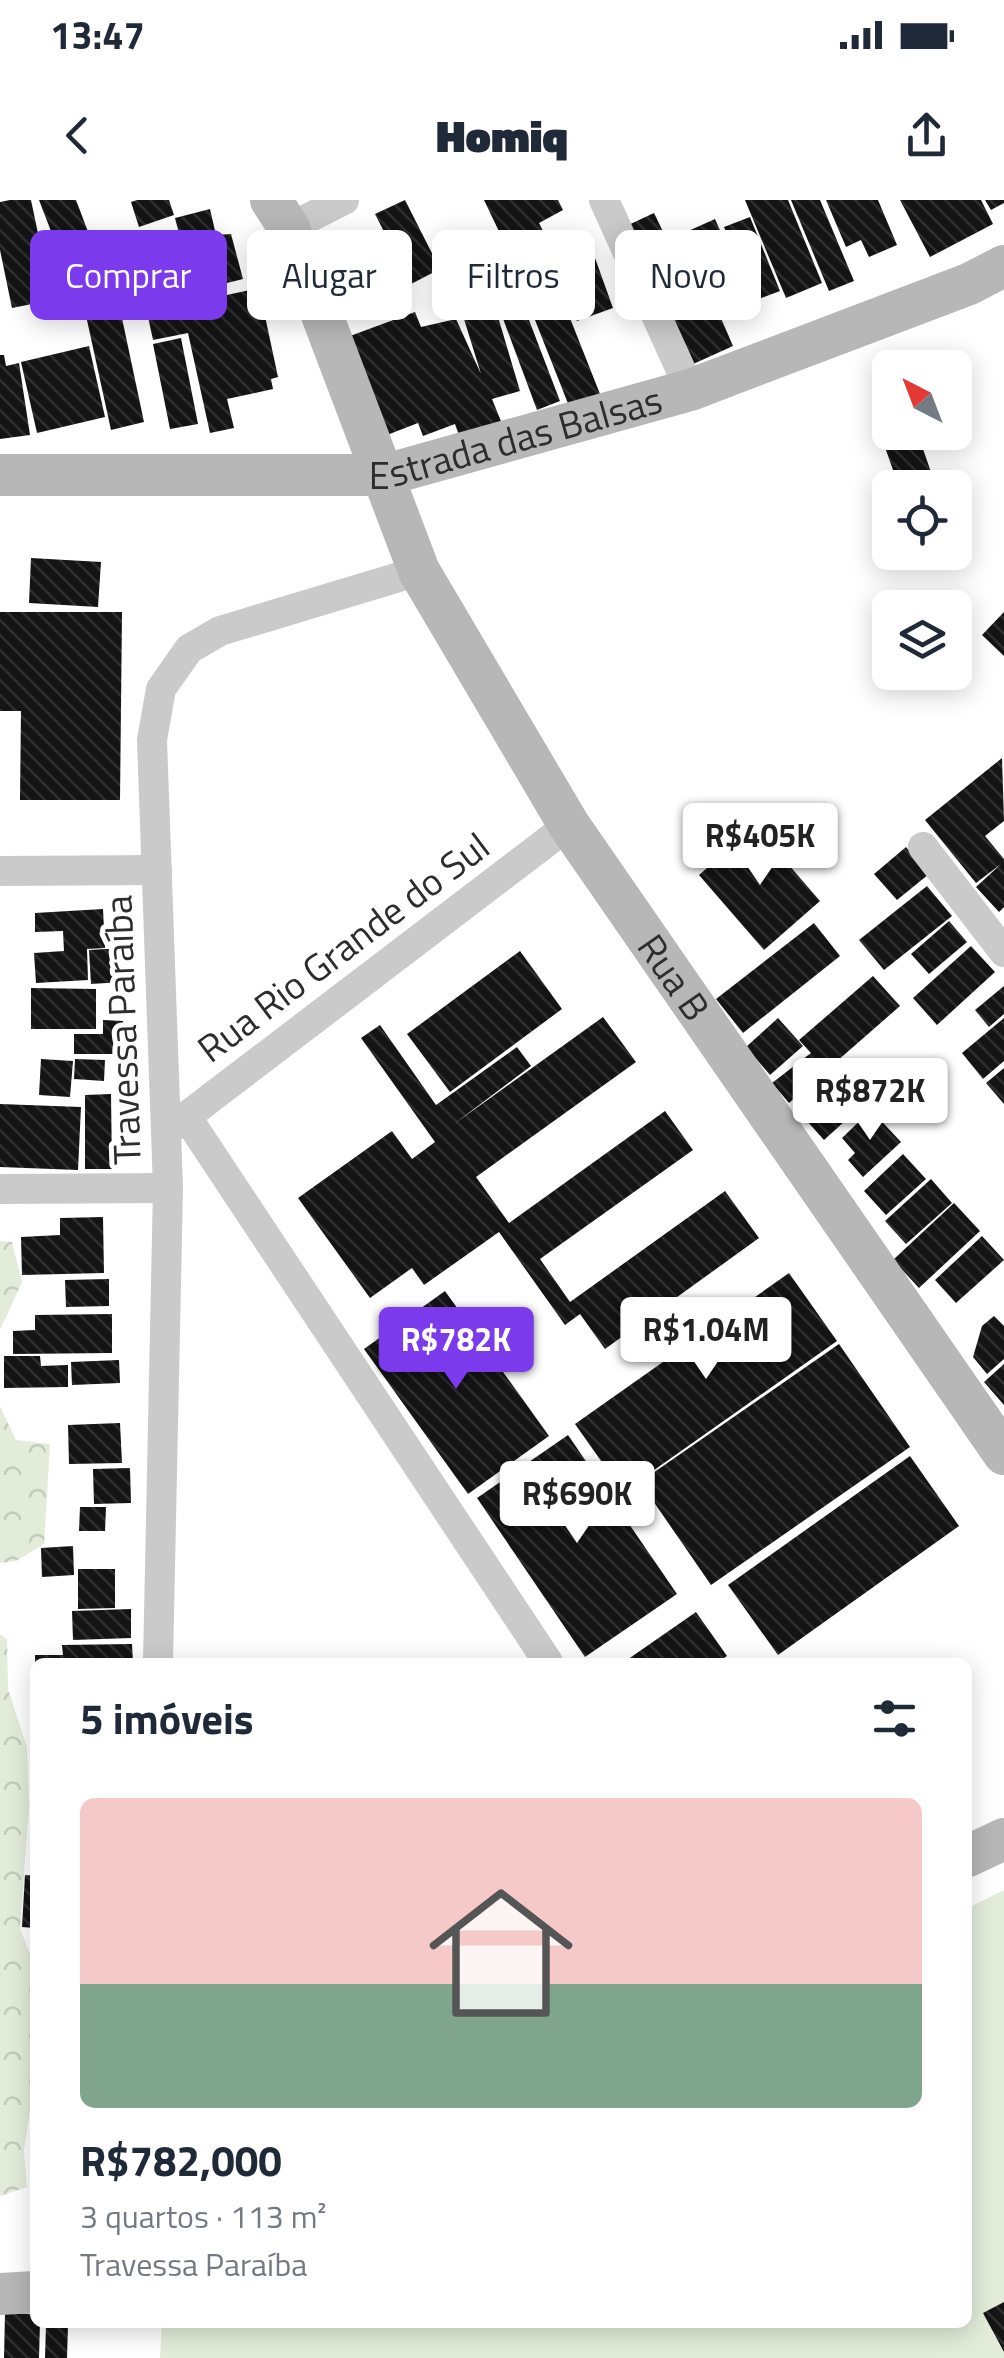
<!DOCTYPE html>
<html lang="pt">
<head>
<meta charset="utf-8">
<style>
	:root { --surface:#fff; --page:#f6f6f7; --text:#1f2937; --muted:#747a83; --line:#e0e1e3; --accent:#7c3aed }
	body { margin:0; font-family:"Titillium Web",sans-serif; background:var(--page); color:var(--text); height:100vh; display:flex; flex-direction:column; font-size:38px; white-space:nowrap }
	* { box-sizing:border-box; margin:0 }
	p { font-size:32px; color:var(--muted) }
	.icon { flex:none; width:55px; height:55px; fill:none; stroke:currentColor; stroke-width:2; stroke-linecap:round; stroke-linejoin:round }
	.map { position:relative; flex:1; overflow:hidden }
	.side { position:absolute; left:30px; top:1458px; width:942px; height:670px; display:flex; flex-direction:column; background:var(--surface); border-radius:15px; box-shadow:0 5px 25px #0003 }
	.side>* { flex:none }
	.hud { position:absolute; left:30px; top:30px; width:945px; height:90px; display:flex; gap:20px }
	.needle { width:65px; rotate:318deg }
	.buttons { position:absolute; left:872px; top:150px; display:grid; gap:20px }
	.buttons a { display:grid; place-items:center; width:100px; height:100px; border-radius:15px; background:var(--surface); box-shadow:0 5px 25px #0003; font-size:50px }
	.price { position:absolute; translate:-50% -85px; padding:0 22px; border-radius:10px; background:#fff; color:#222; font-size:32px; line-height:65px; filter:drop-shadow(0 2px 5px #0008) }
	.price::after { content:''; position:absolute; left:50%; top:60px; width:30px; height:22px; margin-left:-15px; background:inherit; clip-path:polygon(0 0,100% 0,50% 100%) }
	.price.current { background:var(--accent); color:#fff }
	ul { padding:0; list-style:none }
	li { display:grid; align-content:center; gap:20px; height:530px; padding:0 50px }
	li+li { border-top:2px solid var(--line) }
	li span { display:grid; place-items:center; height:310px; border-radius:15px; color:#555 }
	li>.icon { margin-inline-start:auto }
	span .icon { width:180px; height:180px; fill:#fffc; stroke-width:1 }
	li b { font-size:42px }
	h2 { display:flex; justify-content:space-between; align-items:center; height:120px; padding:0 50px; font-size:42px }
	.chip { padding:0 35px; border-radius:15px; background:var(--surface); box-shadow:0 5px 25px #0003; font-size:35px; line-height:90px }
	.chip.current { background:var(--accent); color:#fff }
	.status { display:flex; justify-content:space-between; align-items:center; height:70px; padding:0 50px; background:var(--surface); direction:ltr }
	.status svg { height:28px; fill:currentColor }
	header { display:flex; justify-content:space-between; align-items:center; height:130px; padding:0 50px; background:var(--surface); font-size:45px; font-weight:800 }
	.map>svg:first-child { display:block }
	.green { fill:#e3ecd9 }
	.forest { fill:url(#forest-crowns) }
	.building { fill:url(#building-back-hatch) }
	.lines { fill:none; stroke-linecap:round; stroke-linejoin:round }
	.street { stroke:#cacaca; stroke-width:30 }
	.secondary { stroke:#b7b7b7; stroke-width:42 }
	.labels { text-anchor:middle; dominant-baseline:central; stroke-width:10; stroke-linejoin:round; paint-order:stroke }
	.street-label { font-size:38px; fill:#2d2d2d; stroke:#fff }
</style>
</head>
<body>
<div class="status"><b>13:47</b><svg viewBox="0 0 49 12"><path d="M0 12V9h3v3zM5 12V6h3v6zM10 12V3h3v9zM15 12V0h3v12zM26 1h20v11H26zM47 4h2v5h-2z"/></svg></div>
<header><svg class="icon" aria-label="back" viewBox="0 0 24 24"><path d="M15 5l-7 7 7 7"/></svg>Homiq<svg class="icon" aria-label="share" viewBox="0 0 24 24"><path d="M12 15V3M7 8l5-5 5 5M5 13v7h14v-7"/></svg></header>
<div class="map">
<svg width="1004" height="2158" viewBox="0 0 1004 2158">
	<defs>
		<pattern id="forest-crowns" width="20" height="18" patternUnits="userSpaceOnUse" patternTransform="scale(2.5)"><rect width="20" height="18" fill="#e3ecd9"/><path d="M2 6a3 3 0 1 1 6 0M12 15a3 3 0 1 1 6 0" fill="none" stroke="#c3cbbb"/></pattern>
		<pattern id="building-back-hatch" width="6" height="6" patternUnits="userSpaceOnUse" patternTransform="scale(2.5)"><rect width="6" height="6" fill="#141414"/><path d="M-1 5l2 2M0 0l6 6M5-1l2 2" fill="none" stroke="#2e2e2e"/></pattern>
	</defs>
	<rect width="100%" height="100%" fill="#fff"/>
	<polygon class="green" points="1004,1690 1004,2158 160,2158 162,2122 968,2122 968,1708"/>
	<g class="forest">
		<polygon points="0,1041 12,1042 22,1082 0,1130"/>
		<polygon points="0,1206 16,1240 50,1244 44,1344 16,1361 0,1363"/>
		<polygon points="0,1434 7,1439 8,1489 27,1547 29,1607 20,1728 33,1763 35,1784 35,1876 24,1951 27,1987 0,1996"/>
	</g>
	<g class="building">
		<polygon points="10,0 31,0 52,100 12,108 0,50 0,2"/>
		<polygon points="39,0 76,0 101,66 69,78"/>
		<polygon points="137,0 169,0 174,15 139,27 131,2"/>
		<polygon points="405,0 440,69 411,84 375,14"/>
		<polygon points="484,0 558,0 563,10 539,23 551,47 514,63"/>
		<polygon points="745,0 788,0 822,83 786,98"/>
		<polygon points="791,0 820,0 854,81 829,91"/>
		<polygon points="826,0 878,0 897,45 869,57 861,40 846,47"/>
		<polygon points="900,0 981,0 993,24 930,57"/>
		<polygon points="985,0 1004,0 1004,3 991,10"/>
		<polygon points="210,9 216,35 231,34 243,79 150,102 139,58 182,45 175,18"/>
		<polygon points="654,13 669,44 636,60 622,28"/>
		<polygon points="750,17 780,91 753,101 724,27"/>
		<polygon points="715,19 749,96 721,108 686,32"/>
		<polygon points="385,35 408,90 375,104 352,50"/>
		<polygon points="688,42 733,146 691,165 646,61"/>
		<polygon points="595,58 613,108 577,121 559,72"/>
		<polygon points="259,88 278,177 271,179 273,189 227,199 234,228 210,233 188,133 153,140 147,112"/>
		<polygon points="119,104 144,222 111,230 85,111"/>
		<polygon points="524,107 560,201 537,210 502,116"/>
		<polygon points="566,108 600,194 569,206 535,120"/>
		<polygon points="496,110 520,191 492,199 505,231 462,244 455,224 423,236 418,223 387,235 350,136 415,112 421,127 456,119 481,174 464,119"/>
		<polygon points="181,138 198,224 170,229 153,144"/>
		<polygon points="89,146 105,217 37,233 21,162"/>
		<polygon points="0,155 4,155 6,166 19,163 30,235 0,239"/>
		<polygon points="891,232 917,232 931,272 898,284 881,236"/>
		<polygon points="31,358 101,362 98,407 29,403"/>
		<polygon points="0,412 122,412 120,600 20,600 21,511 0,511"/>
		<polygon points="1004,412 1004,456 982,435"/>
		<polygon points="1002,558 1004,621 985,636 1004,659 1004,707 999,712 976,687 1001,664 976,683 925,620"/>
		<polygon points="755,626 820,701 764,750 699,675"/>
		<polygon points="906,647 929,674 897,700 874,674"/>
		<polygon points="927,686 952,716 884,770 859,740"/>
		<polygon points="103,709 105,748 87,749 88,780 36,783 34,753 64,751 63,731 35,732 35,713"/>
		<polygon points="949,721 967,742 929,774 911,754"/>
		<polygon points="814,723 840,756 743,833 716,799"/>
		<polygon points="971,746 995,772 937,825 913,798"/>
		<polygon points="105,749 120,749 122,782 91,784 89,750"/>
		<polygon points="520,751 562,809 450,892 407,834"/>
		<polygon points="873,776 900,806 789,903 772,883 811,853 799,840"/>
		<polygon points="1004,786 1004,814 989,827 975,810"/>
		<polygon points="31,788 96,789 96,829 31,829"/>
		<polygon points="603,817 636,862 476,977 509,1023 665,911 693,950 540,1059 570,1102 725,991 759,1038 605,1149 580,1114 565,1125 499,1032 424,1085 412,1068 370,1098 298,998 392,931 412,959 435,942 361,838 380,825 436,905 517,847 531,866 454,924"/>
		<polygon points="778,818 803,846 770,875 746,847"/>
		<polygon points="1004,818 1004,861 983,879 962,853"/>
		<polygon points="103,820 123,821 122,854 74,854 74,834 103,834"/>
		<polygon points="41,859 73,861 70,897 39,895"/>
		<polygon points="75,859 105,860 104,881 74,879"/>
		<polygon points="852,862 878,891 824,940 798,911"/>
		<polygon points="1004,868 1004,904 986,883"/>
		<polygon points="111,894 112,969 85,969 85,895"/>
		<polygon points="0,904 81,907 78,970 0,967"/>
		<polygon points="871,910 901,942 863,977 848,960 855,953 842,938"/>
		<polygon points="903,954 926,979 886,1015 864,991"/>
		<polygon points="931,979 952,1003 906,1044 885,1021"/>
		<polygon points="954,1003 980,1031 919,1088 893,1060"/>
		<polygon points="103,1017 104,1073 22,1075 21,1037 60,1035 60,1018"/>
		<polygon points="982,1036 1004,1060 956,1103 935,1080"/>
		<polygon points="789,1073 837,1141 623,1292 575,1224"/>
		<polygon points="109,1079 109,1106 66,1107 65,1080"/>
		<polygon points="445,1091 549,1236 468,1294 364,1149"/>
		<polygon points="112,1114 112,1153 13,1154 13,1131 35,1130 35,1115"/>
		<polygon points="994,1116 1004,1126 1004,1159 987,1174 973,1157 982,1126"/>
		<polygon points="839,1144 910,1247 711,1385 640,1282"/>
		<polygon points="4,1156 40,1156 41,1166 68,1165 68,1187 4,1188"/>
		<polygon points="119,1160 120,1183 72,1185 71,1162"/>
		<polygon points="1004,1164 1004,1205 984,1182"/>
		<polygon points="120,1223 122,1263 69,1264 68,1225"/>
		<polygon points="568,1235 677,1394 585,1457 477,1298"/>
		<polygon points="910,1256 959,1326 778,1455 728,1385"/>
		<polygon points="130,1268 131,1303 94,1304 93,1269"/>
		<polygon points="80,1307 106,1307 105,1331 79,1331"/>
		<polygon points="73,1346 74,1375 42,1377 41,1348"/>
		<polygon points="78,1369 115,1369 115,1408 78,1409"/>
		<polygon points="131,1409 131,1438 73,1440 72,1411"/>
		<polygon points="696,1412 727,1456 718,1462 624,1462"/>
		<polygon points="132,1444 133,1462 35,1462 35,1455 63,1455 62,1445"/>
		<polygon points="32,1554 35,1554 35,1590 31,1590"/>
		<polygon points="25,1675 35,1676 35,1728 22,1727"/>
		<polygon points="1004,2102 1004,2152 983,2113"/>
		<polygon points="5,2113 35,2114 35,2122 40,2122 39,2158 4,2158"/>
		<polygon points="46,2125 68,2125 67,2158 45,2158"/>
	</g>
	<g class="lines">
		<g class="street">
			<polyline points="604,0 690,190"/>
			<polyline points="289,28 344,0"/>
			<polyline points="923,647 1004,752"/>
			<polyline points="0,671 157,670"/>
			<polyline points="186,916 548,1462"/>
			<polyline points="170,929 569,625"/>
			<polyline points="0,989 168,988"/>
			<polyline points="158,1462 168,988 152,540 161,489 189,449 220,431 419,371"/>
		</g>
		<g class="secondary">
			<path id="s1" d="M271 0 289 28 419 371 569 625 1004 1254"/>
			<path id="s2" d="M0 275H385L690 190 969 84 1004 66"/>
			<polyline points="968,1656 1004,1639"/>
			<polyline points="0,2094 35,2092"/>
		</g>
	</g>
	<g class="labels">
		<g class="street-label">
			<text stroke="none"><textPath href="#s2" startOffset="520">Estrada das Balsas</textPath></text>
			<text transform="translate(343 747) rotate(-37)">Rua Rio Grande do Sul</text>
			<text stroke="none"><textPath href="#s1" startOffset="880">Rua B</textPath></text>
			<text transform="translate(122 830) rotate(-92)">Travessa Paraíba</text>
		</g>
	</g>
</svg>
<div class="buttons">
<a><svg class="needle" viewBox="-14 -14 28 28"><path d="M0-13l5 13h-10z" fill="#e53935"/><path d="M0 13l5-13h-10z" fill="#747a83"/></svg></a>
<a><svg class="icon" aria-label="locate" viewBox="0 0 24 24"><circle cx="12" cy="12" r="6"/><path d="M12 2v4M12 18v4M2 12h4M18 12h4"/></svg></a>
<a><svg class="icon" aria-label="layers" viewBox="0 0 24 24"><path d="M12 4l9 5-9 5-9-5zM3 14l9 5 9-5"/></svg></a>
</div>
<b class="price" style="left:760px;top:688px">R$405K</b>
<b class="price" style="left:870px;top:943px">R$872K</b>
<b class="price" style="left:706px;top:1182px">R$1.04M</b>
<b class="price current" style="left:456px;top:1192px">R$782K</b>
<b class="price" style="left:577px;top:1346px">R$690K</b>
<div class="hud">
<a class="chip current">Comprar</a>
<a class="chip">Alugar</a>
<a class="chip">Filtros</a>
<a class="chip">Novo</a>
</div>
<section class="side">
<h2>5 imóveis<svg class="icon" aria-label="filters" viewBox="0 0 24 24"><path d="M4 7h16M4 17h16"/><circle cx="9" cy="7" r="2"/><circle cx="15" cy="17" r="2"/></svg></h2>
<ul>
<li><span style="background:linear-gradient(#f6c9c9 60%,#7fa58c 0)"><svg class="icon" aria-label="home" viewBox="0 0 24 24"><path d="M3 11l9-7 9 7M6 9v11h12V9"/></svg></span><div><b>R$782,000</b><p>3 quartos · 113 m²</p><p>Travessa Paraíba</p></div></li>
</ul>
</section>
</div>
</body>
</html>
